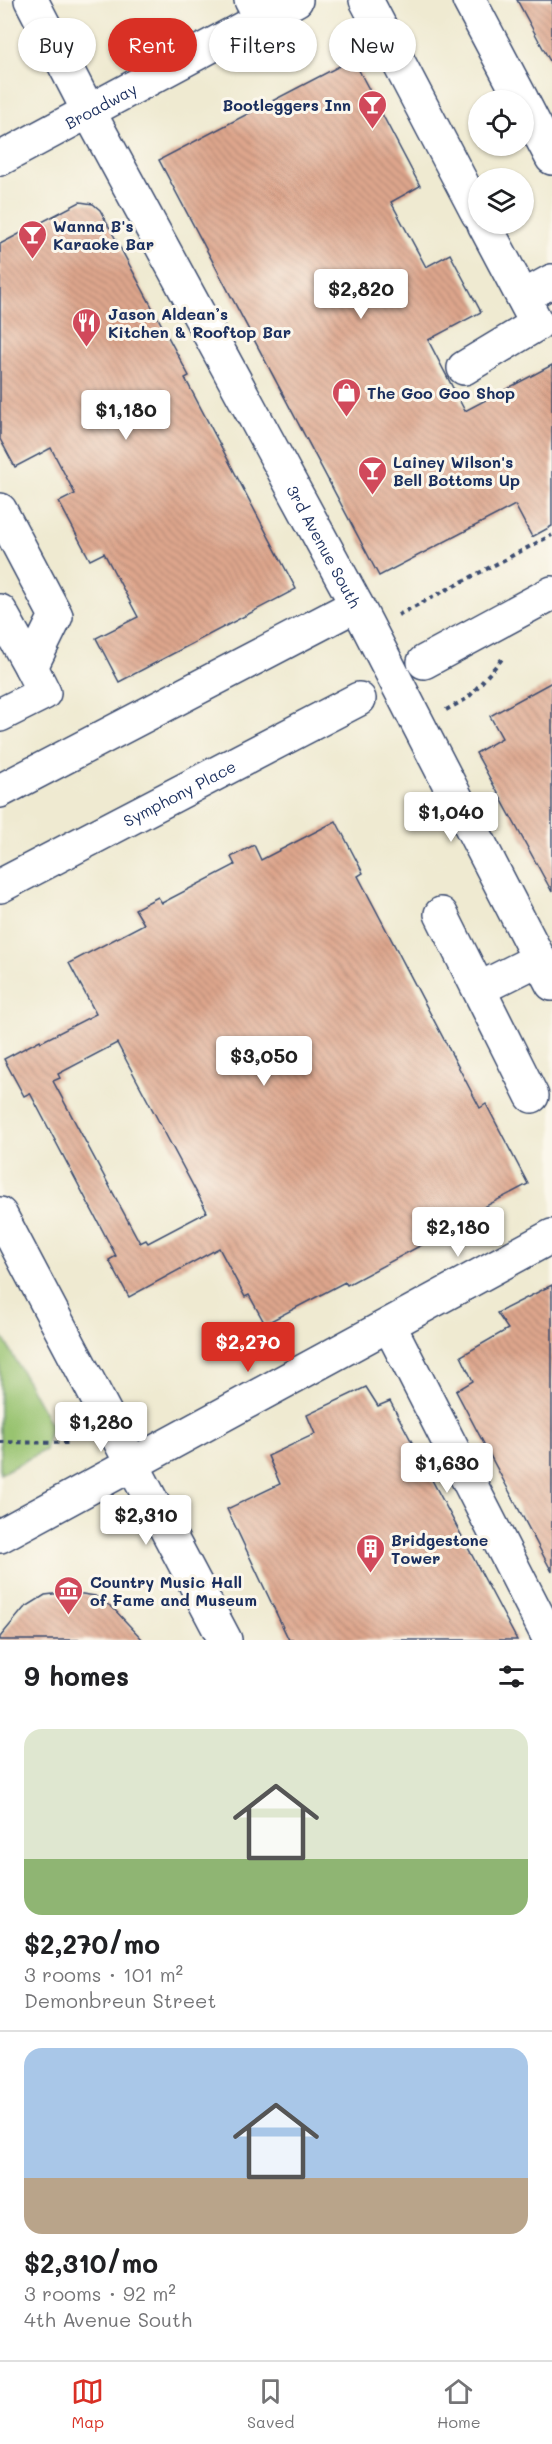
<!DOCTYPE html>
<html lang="en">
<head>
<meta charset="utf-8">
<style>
	:root { --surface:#fff; --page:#f6f6f6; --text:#202124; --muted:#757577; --line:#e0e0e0; --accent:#d93025 }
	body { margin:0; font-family:Mali,sans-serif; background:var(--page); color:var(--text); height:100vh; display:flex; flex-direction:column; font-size:22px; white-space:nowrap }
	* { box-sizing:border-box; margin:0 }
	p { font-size:20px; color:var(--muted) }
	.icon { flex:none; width:33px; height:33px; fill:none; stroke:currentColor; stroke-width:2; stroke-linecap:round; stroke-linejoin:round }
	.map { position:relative; height:1640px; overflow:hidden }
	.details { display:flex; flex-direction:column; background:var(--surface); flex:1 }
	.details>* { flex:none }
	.top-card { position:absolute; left:18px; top:18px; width:516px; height:54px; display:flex; gap:12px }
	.buttons { position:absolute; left:468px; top:90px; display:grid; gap:12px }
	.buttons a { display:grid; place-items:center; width:66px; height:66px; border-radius:50%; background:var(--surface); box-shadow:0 2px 4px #0004; font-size:30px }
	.price { position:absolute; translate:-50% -51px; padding:0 14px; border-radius:6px; background:#fff; color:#222; font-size:20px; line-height:39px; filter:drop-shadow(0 2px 3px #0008) }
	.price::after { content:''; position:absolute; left:50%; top:36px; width:18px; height:14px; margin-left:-9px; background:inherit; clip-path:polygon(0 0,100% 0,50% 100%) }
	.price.selected { background:var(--accent); color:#fff }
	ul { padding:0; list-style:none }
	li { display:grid; align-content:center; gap:12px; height:318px; padding:0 24px }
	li+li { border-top:2px solid var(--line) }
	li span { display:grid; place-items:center; height:186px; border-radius:18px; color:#555 }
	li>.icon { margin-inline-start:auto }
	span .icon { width:108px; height:108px; fill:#fffc; stroke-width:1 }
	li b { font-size:26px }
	h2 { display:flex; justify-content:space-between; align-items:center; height:72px; padding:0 24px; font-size:26px }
	.chip { padding:0 21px; border-radius:27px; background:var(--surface); box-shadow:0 2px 4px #0004; font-size:21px; line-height:54px }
	.chip.selected { background:var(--accent); color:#fff }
	.tab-bar { display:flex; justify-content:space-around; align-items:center; height:84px; border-top:2px solid var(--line); background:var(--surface); font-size:16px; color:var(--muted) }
	.tab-bar a { display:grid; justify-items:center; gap:3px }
	.tab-bar .selected { color:var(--accent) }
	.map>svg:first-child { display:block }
	.park { fill:#98c370; stroke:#5a7967; stroke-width:1.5 }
	.building { fill:url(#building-back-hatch); fill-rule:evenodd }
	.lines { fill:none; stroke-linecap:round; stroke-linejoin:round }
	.minor-casing { stroke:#3b4b6f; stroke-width:36 }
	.major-casing { stroke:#3b4b6f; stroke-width:36 }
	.path { stroke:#3b4b6f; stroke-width:4; stroke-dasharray:4.5 4.5; stroke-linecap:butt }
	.minor { stroke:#fff; stroke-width:33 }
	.major { stroke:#fff; stroke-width:33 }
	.labels { text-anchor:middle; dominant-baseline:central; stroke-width:6; stroke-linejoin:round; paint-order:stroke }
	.poi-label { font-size:16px; font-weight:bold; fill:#1b2f5e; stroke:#fbf7ec; text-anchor:start }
	.street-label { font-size:16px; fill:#1b2f5e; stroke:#fbf7ec }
</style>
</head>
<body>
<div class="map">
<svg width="552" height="1640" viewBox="0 0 552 1640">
	<defs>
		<pattern id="building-back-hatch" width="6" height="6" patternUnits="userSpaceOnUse" patternTransform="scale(1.5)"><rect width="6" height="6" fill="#dea68c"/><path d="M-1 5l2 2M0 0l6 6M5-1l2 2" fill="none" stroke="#b38876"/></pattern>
	</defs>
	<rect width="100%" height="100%" fill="#fbf7ec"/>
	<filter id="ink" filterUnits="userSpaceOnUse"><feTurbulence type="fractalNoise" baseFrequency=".0167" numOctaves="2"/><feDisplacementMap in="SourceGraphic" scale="12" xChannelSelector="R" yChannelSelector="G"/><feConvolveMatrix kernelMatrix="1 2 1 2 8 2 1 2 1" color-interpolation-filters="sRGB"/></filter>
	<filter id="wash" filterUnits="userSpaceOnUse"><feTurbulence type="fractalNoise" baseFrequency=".008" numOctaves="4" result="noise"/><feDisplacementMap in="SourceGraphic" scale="24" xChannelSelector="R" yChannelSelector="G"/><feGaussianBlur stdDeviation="1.35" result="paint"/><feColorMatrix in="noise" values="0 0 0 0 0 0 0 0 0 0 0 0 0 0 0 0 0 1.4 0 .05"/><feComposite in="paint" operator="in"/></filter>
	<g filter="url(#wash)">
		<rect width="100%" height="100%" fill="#efead1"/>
		<polygon class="park" points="0,1332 51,1425 45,1450 0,1474"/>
		<g id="blocks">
			<g class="building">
				<polygon points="517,0 552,0 552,65"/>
				<polygon points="353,59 420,186 391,202 426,267 450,254 481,312 428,340 465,411 552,365 552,526 532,537 515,505 379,576 159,160"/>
				<polygon points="80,202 93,204 100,210 189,376 185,378 296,589 119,682 96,638 138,617 104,553 90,560 59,502 75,494 51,448 15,467 0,439 0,244"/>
				<polygon points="552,682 552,892 476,753 502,738 490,716"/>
				<path d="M336 821 363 873 358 876 480 1108 486 1104 528 1184 442 1229 444 1233 347 1285 345 1282 265 1324 249 1295 245 1297 219 1248 129 1297 109 1260 116 1256 30 1093 24 1096 4 1059 40 1040 41 1042 96 1014 69 963 144 924 135 909 158 897 162 903 235 865 231 857 254 845 261 860ZM117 1043 207 1212 148 1243 146 1240 140 1243 53 1081 60 1078 58 1074Z"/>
				<polygon points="552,1285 552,1572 456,1391 473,1381 461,1356 508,1329 497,1313"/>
				<polygon points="366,1387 378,1406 390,1401 517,1640 289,1640 227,1509 280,1484 268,1456 315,1434 307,1415"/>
				<polygon points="70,1592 95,1596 113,1608 143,1640 0,1640 0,1637 24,1608 45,1595"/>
			</g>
		</g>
	</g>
	<g filter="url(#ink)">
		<use href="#blocks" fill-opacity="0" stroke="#3b4b6f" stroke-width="1.5"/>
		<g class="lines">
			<defs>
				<g id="minor">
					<path id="s1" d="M31 0 89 112 362 615 552 984"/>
					<polyline points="251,0 261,19"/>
					<polyline points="366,0 478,214"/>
					<polyline points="469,0 522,100"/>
					<polyline points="524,104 552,158"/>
					<polyline points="523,297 552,281"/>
					<polyline points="464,368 537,324 484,224"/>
					<polyline points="0,510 56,616 31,667 0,611"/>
					<polyline points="424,662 552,593"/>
					<polyline points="0,715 44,693 31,667"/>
					<polyline points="0,791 356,605"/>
					<path id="s2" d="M0 886 359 699"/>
					<polyline points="441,914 532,1096"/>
					<polyline points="479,989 539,959"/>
					<polyline points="0,1214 225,1640"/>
					<polyline points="389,1325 550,1640"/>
					<polyline points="0,1536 552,1236"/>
				</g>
				<g id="major">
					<path id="s3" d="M0 159 296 0"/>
				</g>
			</defs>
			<use href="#minor" class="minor-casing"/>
			<use href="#major" class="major-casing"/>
			<g class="path">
				<polyline points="398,615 552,535"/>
				<polyline points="446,710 468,698 502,659"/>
				<polyline points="0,1442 70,1443"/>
			</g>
			<use href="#minor" class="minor"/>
			<use href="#major" class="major"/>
		</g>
	</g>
	<defs>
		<symbol id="bar-pin" viewBox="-11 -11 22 30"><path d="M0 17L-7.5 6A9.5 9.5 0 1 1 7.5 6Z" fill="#d1495b" stroke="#fbf7ec"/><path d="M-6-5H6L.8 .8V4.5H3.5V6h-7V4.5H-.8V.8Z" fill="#fff"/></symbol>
		<symbol id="restaurant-pin" viewBox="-11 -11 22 30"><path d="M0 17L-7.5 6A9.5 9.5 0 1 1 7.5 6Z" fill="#d1495b" stroke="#fbf7ec"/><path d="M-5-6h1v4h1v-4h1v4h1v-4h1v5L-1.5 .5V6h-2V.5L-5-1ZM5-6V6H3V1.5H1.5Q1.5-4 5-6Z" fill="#fff"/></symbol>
		<symbol id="shop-pin" viewBox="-11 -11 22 30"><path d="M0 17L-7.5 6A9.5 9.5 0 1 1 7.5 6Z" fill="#d1495b" stroke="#fbf7ec"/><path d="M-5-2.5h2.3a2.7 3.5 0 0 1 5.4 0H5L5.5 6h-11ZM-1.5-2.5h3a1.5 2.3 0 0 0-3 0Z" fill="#fff"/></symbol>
		<symbol id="building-pin" viewBox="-11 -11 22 30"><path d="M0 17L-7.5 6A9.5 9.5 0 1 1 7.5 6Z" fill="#d1495b" stroke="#fbf7ec"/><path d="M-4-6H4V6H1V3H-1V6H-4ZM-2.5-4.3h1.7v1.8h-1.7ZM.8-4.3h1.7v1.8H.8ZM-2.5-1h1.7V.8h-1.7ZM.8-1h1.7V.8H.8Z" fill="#fff"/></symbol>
		<symbol id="museum-pin" viewBox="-11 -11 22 30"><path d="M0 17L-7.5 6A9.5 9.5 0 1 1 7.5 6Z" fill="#d1495b" stroke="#fbf7ec"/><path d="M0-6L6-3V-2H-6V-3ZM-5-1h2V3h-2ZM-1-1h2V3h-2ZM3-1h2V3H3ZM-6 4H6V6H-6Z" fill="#fff"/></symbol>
	</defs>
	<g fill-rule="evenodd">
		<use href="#bar-pin" x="356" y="88" width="33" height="45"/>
		<use href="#bar-pin" x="16" y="218" width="33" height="45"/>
		<use href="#restaurant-pin" x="70" y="306" width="33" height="45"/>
		<use href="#shop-pin" x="330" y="376" width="33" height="45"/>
		<use href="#bar-pin" x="356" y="454" width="33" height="45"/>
		<use href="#building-pin" x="354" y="1532" width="33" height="45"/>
		<use href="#museum-pin" x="52" y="1574" width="33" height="45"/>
	</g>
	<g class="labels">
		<g class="poi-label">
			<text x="351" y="104" text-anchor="end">Bootleggers Inn</text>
			<text x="53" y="225">Wanna B's<tspan x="53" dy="18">Karaoke Bar</tspan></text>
			<text x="108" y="313">Jason Aldean’s<tspan x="108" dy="18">Kitchen &amp; Rooftop Bar</tspan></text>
			<text x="367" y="392">The Goo Goo Shop</text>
			<text x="393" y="461">Lainey Wilson's<tspan x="393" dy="18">Bell Bottoms Up</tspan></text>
			<text x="391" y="1539">Bridgestone<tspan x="391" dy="18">Tower</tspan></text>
			<text x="90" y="1581">Country Music Hall<tspan x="90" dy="18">of Fame and Museum</tspan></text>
		</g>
		<g class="street-label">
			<text stroke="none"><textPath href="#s3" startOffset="114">Broadway</textPath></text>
			<text stroke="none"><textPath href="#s1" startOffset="620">3rd Avenue South</textPath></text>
			<text stroke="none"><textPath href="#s2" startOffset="202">Symphony Place</textPath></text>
		</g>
	</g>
</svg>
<div class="buttons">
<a><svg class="icon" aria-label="locate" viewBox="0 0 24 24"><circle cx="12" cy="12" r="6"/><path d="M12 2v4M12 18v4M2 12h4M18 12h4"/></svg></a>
<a><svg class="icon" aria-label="layers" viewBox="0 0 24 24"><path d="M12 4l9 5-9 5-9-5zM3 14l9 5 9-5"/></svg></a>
</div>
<b class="price" style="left:361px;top:320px">$2,820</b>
<b class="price" style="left:126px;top:441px">$1,180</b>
<b class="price" style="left:451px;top:843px">$1,040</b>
<b class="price" style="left:264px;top:1087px">$3,050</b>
<b class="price" style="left:458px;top:1258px">$2,180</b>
<b class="price selected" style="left:248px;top:1373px">$2,270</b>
<b class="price" style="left:101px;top:1453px">$1,280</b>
<b class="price" style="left:447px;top:1494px">$1,630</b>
<b class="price" style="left:146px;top:1546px">$2,310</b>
<div class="top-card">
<a class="chip">Buy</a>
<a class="chip selected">Rent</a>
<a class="chip">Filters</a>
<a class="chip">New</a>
</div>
</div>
<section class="details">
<h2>9 homes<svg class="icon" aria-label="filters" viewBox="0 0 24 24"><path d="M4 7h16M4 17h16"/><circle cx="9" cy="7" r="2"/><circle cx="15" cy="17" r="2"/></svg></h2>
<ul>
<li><span style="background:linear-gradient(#dfe7d0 70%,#8fb573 0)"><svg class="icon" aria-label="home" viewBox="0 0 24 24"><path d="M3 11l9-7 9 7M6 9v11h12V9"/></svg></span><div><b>$2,270/mo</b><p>3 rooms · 101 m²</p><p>Demonbreun Street</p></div></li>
<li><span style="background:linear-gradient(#a9c7e8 70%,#b9a48a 0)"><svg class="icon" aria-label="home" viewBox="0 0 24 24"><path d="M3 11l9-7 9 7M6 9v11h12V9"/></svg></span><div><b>$2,310/mo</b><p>3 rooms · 92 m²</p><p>4th Avenue South</p></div></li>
</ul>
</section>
<nav class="tab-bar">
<a class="selected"><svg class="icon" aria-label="map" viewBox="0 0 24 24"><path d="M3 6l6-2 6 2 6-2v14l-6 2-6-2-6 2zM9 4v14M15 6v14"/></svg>Map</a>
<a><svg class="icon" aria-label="saved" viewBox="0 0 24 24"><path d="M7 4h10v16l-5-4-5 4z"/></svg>Saved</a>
<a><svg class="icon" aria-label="home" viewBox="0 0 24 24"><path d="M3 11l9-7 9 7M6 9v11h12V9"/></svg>Home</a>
</nav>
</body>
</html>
